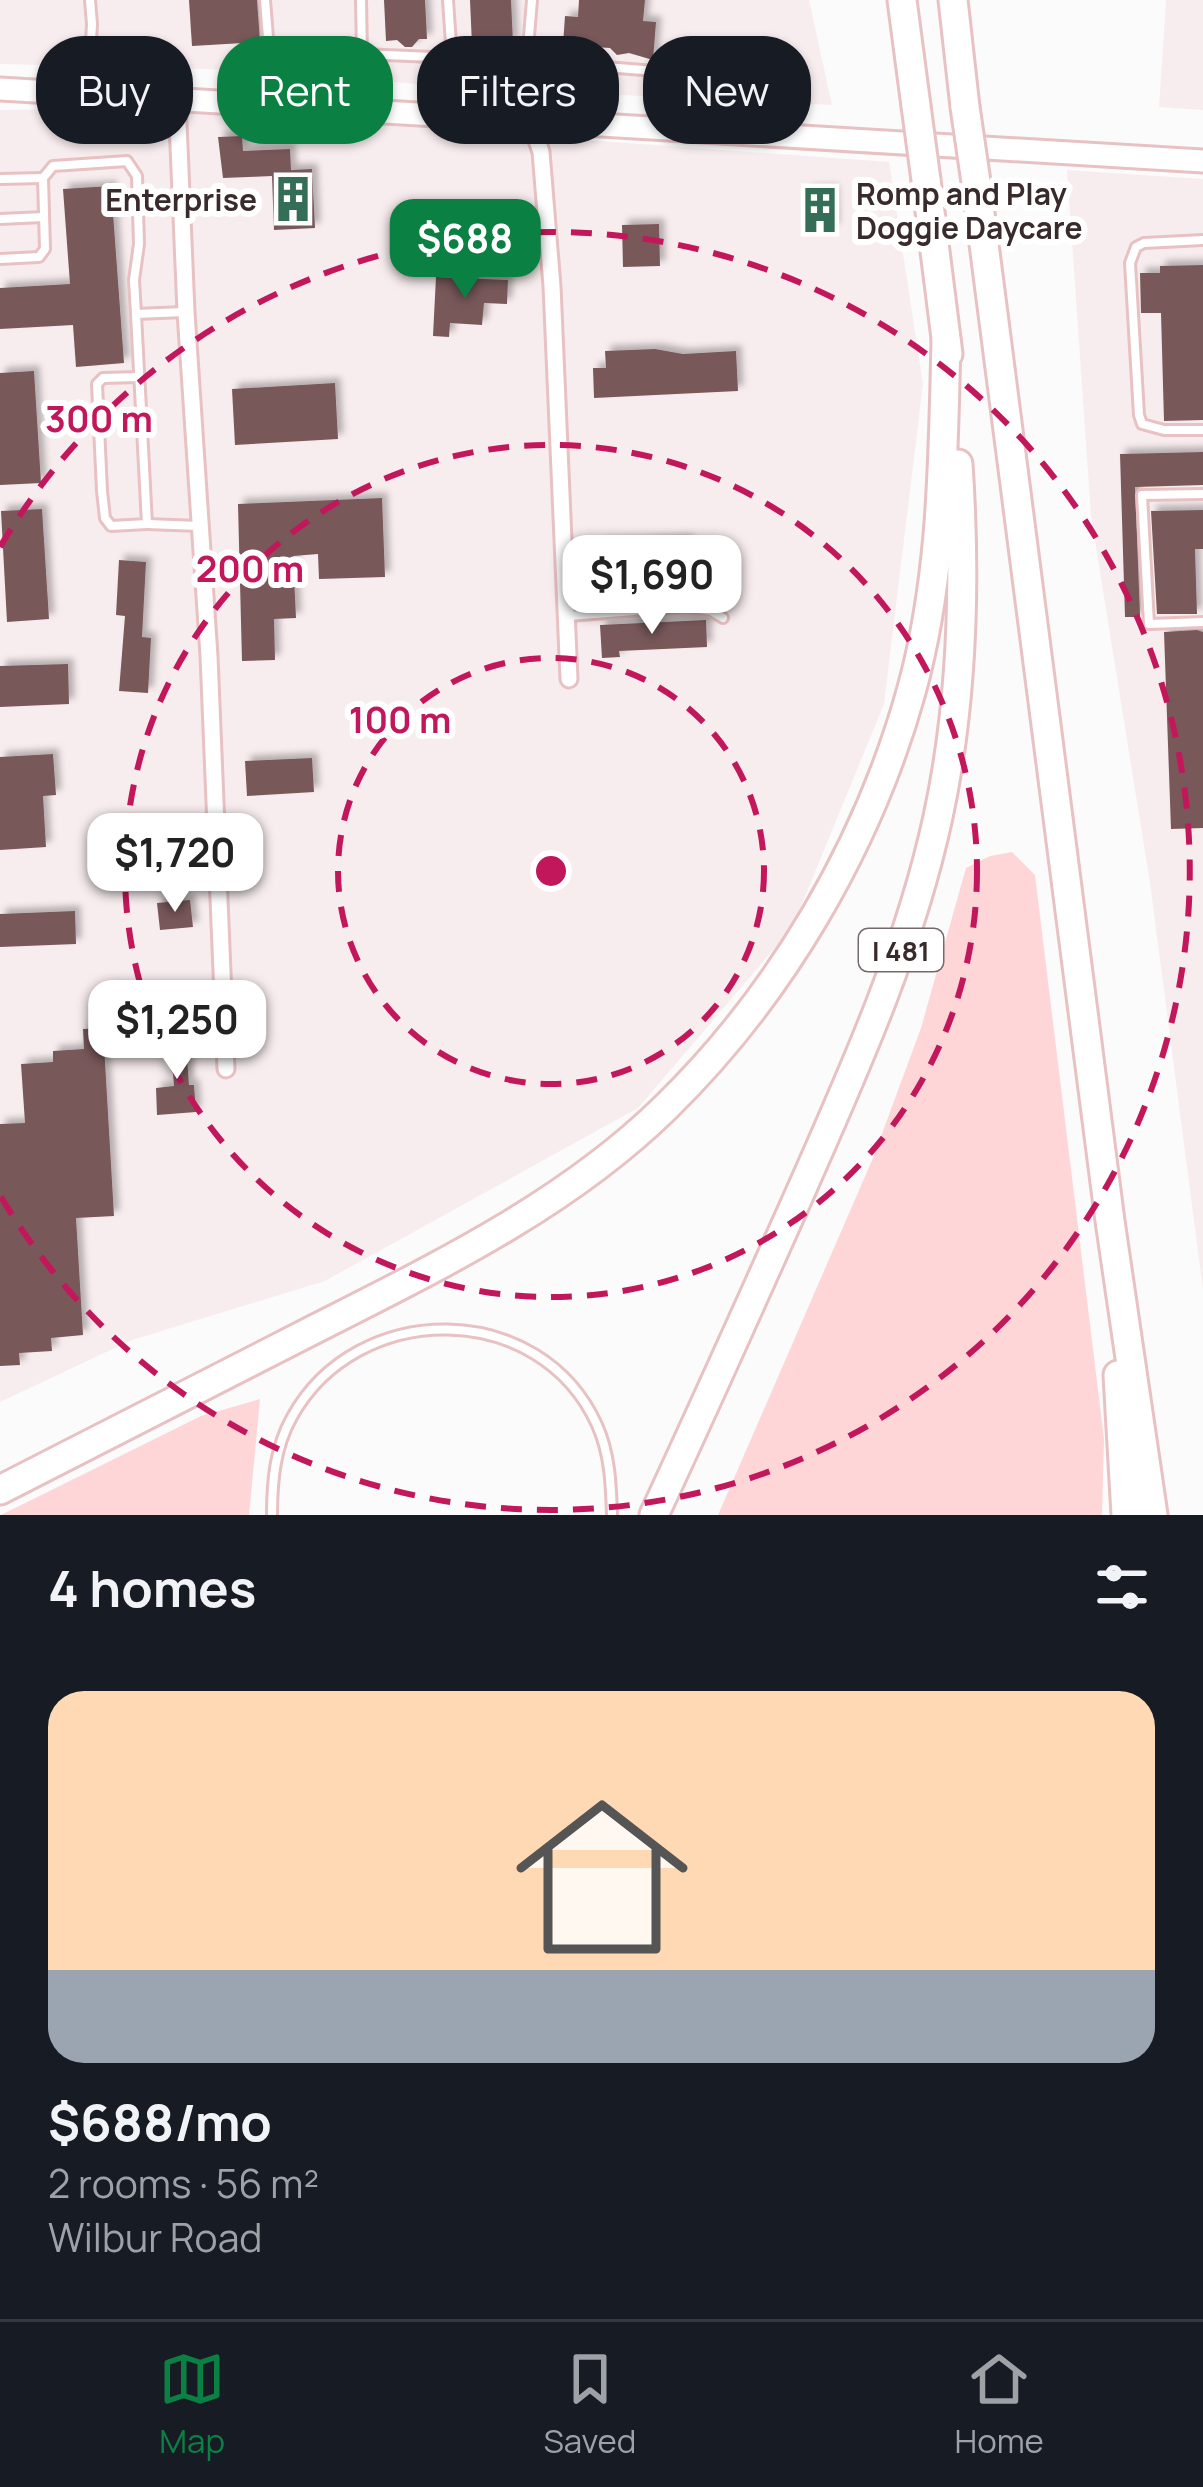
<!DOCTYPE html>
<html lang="en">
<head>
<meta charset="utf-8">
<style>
	:root { --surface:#171b24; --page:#242831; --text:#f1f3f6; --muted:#9ea1a6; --line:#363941; --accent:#0b8043 }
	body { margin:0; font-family:Manrope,sans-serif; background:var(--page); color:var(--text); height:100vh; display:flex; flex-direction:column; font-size:45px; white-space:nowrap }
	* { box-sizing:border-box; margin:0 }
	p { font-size:39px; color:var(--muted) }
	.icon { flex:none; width:66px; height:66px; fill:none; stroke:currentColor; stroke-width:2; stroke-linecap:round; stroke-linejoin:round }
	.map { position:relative; height:1515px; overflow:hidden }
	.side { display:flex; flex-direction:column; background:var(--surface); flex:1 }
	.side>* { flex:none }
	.guide { position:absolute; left:36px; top:36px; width:1131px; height:108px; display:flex; gap:24px }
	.price { position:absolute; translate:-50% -102px; padding:0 27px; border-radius:24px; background:#fff; color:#222; font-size:39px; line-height:78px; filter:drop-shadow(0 3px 6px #0008) }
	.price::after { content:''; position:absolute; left:50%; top:72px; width:36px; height:27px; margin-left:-18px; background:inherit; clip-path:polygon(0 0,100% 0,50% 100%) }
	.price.current { background:var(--accent); color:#fff }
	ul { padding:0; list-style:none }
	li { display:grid; align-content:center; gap:24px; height:636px; padding:0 48px }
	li+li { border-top:3px solid var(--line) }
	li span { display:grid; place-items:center; height:372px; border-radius:36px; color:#555 }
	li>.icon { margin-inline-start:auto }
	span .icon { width:216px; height:216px; fill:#fffc; stroke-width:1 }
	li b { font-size:51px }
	h2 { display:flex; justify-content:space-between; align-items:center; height:144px; padding:0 48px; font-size:51px }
	.tag { padding:0 42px; border-radius:48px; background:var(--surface); box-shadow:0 3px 9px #0004; font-size:42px; line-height:108px }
	.tag.current { background:var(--accent); color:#fff }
	.menu { display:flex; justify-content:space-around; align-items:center; height:168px; border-top:3px solid var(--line); background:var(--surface); font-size:33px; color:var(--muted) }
	.menu a { display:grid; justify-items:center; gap:6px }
	.menu .current { color:var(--accent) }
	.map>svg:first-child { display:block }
	.built { fill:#f8edee }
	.green { fill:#ffd6d8 }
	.building { fill:#79585a; filter:url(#shadow) }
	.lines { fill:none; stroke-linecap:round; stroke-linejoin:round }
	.service-casing { stroke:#e8c1c3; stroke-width:14 }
	.minor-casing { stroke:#e8c1c3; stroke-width:21 }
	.secondary-casing { stroke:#e8c1c3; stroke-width:27 }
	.motorway-casing { stroke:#e8c1c3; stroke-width:33 }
	.service { stroke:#fff; stroke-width:8 }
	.minor { stroke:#fff; stroke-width:15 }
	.secondary { stroke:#fff; stroke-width:21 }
	.motorway { stroke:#fff; stroke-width:27 }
	.motorway-bridge-casing { stroke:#e8c1c3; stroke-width:33; stroke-linecap:butt }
	.motorway-bridge { stroke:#fff; stroke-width:27 }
	.ring { fill:none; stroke:#c2185b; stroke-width:6; stroke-dasharray:21 15 }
	.labels { text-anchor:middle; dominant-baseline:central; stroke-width:12; stroke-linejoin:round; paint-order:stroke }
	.shield { fill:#fff; stroke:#746a6b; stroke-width:3 }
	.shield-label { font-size:27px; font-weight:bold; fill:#392a2b }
	.poi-label { font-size:30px; font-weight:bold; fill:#392a2b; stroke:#fff; text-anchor:start }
	.centre { fill:#c2185b; stroke:#fff; stroke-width:6 }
	.ring-label { font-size:36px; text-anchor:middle; font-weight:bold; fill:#c2185b; stroke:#fff; stroke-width:12; stroke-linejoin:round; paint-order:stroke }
</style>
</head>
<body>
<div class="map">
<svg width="1203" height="1515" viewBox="0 0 1203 1515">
	<defs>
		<filter id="shadow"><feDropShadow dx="5.5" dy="-5.5" stdDeviation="3" flood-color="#0004"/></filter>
	</defs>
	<rect width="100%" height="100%" fill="#fbfbfb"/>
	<g class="built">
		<polygon points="0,0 809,0 832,105 450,87 271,71 0,64"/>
		<polygon points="1166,0 1203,0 1203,110 1159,107"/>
		<polygon points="146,108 889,162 923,384 884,704 792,928 638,1108 325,1281 132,1340 0,1402 0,110"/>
		<polygon points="1067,170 1203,179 1203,1290 1150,883 1091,516"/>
	</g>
	<g class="green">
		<polygon points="1012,852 1035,875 1104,1439 1102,1515 718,1515 873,1158 921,1028 966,868 990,856"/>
		<polygon points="260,1399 249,1515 1,1515 201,1416"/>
	</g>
	<g class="building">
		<polygon points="189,0 257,0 260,42 192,46"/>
		<polygon points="384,0 425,0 427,39 419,39 412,47 405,47 397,40 386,41"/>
		<polygon points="470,0 511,0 513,43 472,45"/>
		<polygon points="579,0 645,0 643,21 656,22 653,60 629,53 617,55 610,48 563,45 565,16 578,17"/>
		<polygon points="242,136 243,151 290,149 291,170 312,169 315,228 274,230 272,176 223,178 218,137"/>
		<polygon points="111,186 124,363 76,367 73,325 0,329 0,288 70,284 63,189"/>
		<polygon points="833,190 834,229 807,230 806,191"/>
		<polygon points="659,224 660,266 623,267 622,225"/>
		<polygon points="1203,265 1203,420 1164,421 1161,313 1141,313 1140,273 1160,273 1160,266"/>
		<polygon points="436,277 508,280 507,304 484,303 482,325 450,323 449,337 433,336"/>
		<polygon points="655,349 683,354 736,351 738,391 594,398 593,368 606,368 605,351"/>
		<polygon points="34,371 41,483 0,485 0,373"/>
		<polygon points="335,383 338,439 235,445 232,389"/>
		<polygon points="1203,452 1203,485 1135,487 1140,615 1140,617 1125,617 1120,454"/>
		<polygon points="382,498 385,577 319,579 318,554 293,556 296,618 274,619 275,660 242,661 238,504"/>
		<polygon points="42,509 49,619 7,622 1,511"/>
		<polygon points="1203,510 1203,549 1195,549 1197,614 1157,614 1151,511"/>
		<polygon points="688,540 690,589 602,593 600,544"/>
		<polygon points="119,560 146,562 142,637 151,638 148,693 119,691 125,616 116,615"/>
		<polygon points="706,620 707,647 619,651 620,657 602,658 600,625"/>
		<polygon points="1197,630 1203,632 1203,828 1171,829 1164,632"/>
		<polygon points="68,664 69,704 0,707 0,666"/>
		<polygon points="53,754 56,795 43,796 46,847 0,850 0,757"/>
		<polygon points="312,758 314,792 247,796 245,761"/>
		<polygon points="190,900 193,927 160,930 157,903"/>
		<polygon points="75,911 76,944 0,947 0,914"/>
		<polygon points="103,1028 114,1216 76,1218 83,1335 51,1338 52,1351 19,1353 20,1365 0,1366 0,1124 25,1123 21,1064 53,1062 53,1051 84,1049 83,1029"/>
		<polygon points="185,1031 189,1085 194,1085 196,1112 157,1115 156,1088 174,1086 170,1033"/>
	</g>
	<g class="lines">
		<defs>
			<g id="service">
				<polyline points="265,0 273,100"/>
				<polyline points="448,0 452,59"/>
				<polyline points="269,51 362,54 361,0"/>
				<polyline points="437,59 438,111"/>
				<polyline points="88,93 92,24 90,0"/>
				<polyline points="362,106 362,54 527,61 708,75 706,130"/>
				<polyline points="530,119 527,61 532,0"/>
				<polyline points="0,179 43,178"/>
				<polyline points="0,219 44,217"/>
				<polyline points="1203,240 1144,243 1136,247 1130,263 1139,415 1142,424 1164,430 1203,430"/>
				<polyline points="0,259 39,257 45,249 43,178 53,166 127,161 137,176 139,244 134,280 136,314 184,312"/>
				<polyline points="136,314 147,524 111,526 105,518 102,491 97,384 103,378 139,377"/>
				<polyline points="1203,494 1142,495 1149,624 1203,622"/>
				<polyline points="147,524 199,526"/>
				<polyline points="568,616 687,607 711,611 723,618"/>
				<path d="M272 1515C272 1481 275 1447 292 1417 357 1299 540 1299 597 1425 610 1454 611 1484 612 1515"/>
			</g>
			<g id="minor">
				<polyline points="177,99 186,312 209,656 226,1069"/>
				<polyline points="530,120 541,152 552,286 569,679"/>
			</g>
			<polyline id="secondary" points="0,89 1203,161"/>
			<g id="motorway">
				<polyline points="902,0 916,106"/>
				<polyline points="953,0 965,107"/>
				<polyline points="926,180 948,354"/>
				<polyline points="976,182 1110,1221 1153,1515"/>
				<polyline points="1118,1375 1126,1515"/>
				<path d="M0 1490C105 1437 210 1383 315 1329 437 1267 566 1205 665 1108 780 996 868 846 911 692 943 578 943 459 946 341"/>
				<path d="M654 1515C705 1405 755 1294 804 1184 857 1064 910 946 938 817 963 701 966 583 958 464"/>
			</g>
		</defs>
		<use href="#service" class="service-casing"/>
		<use href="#minor" class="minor-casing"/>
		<use href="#secondary" class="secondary-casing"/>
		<use href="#motorway" class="motorway-casing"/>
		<use href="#service" class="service"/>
		<use href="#minor" class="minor"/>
		<use href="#secondary" class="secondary"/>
		<use href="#motorway" class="motorway"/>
		<defs>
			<g id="motorway-bridge">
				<polyline points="916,106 926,180"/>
				<polyline points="965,107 976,182"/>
			</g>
		</defs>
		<use href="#motorway-bridge" class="motorway-bridge-casing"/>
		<use href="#motorway-bridge" class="motorway-bridge"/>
	</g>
	<g class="ring">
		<circle cx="551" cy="871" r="213"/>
		<circle cx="551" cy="871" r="426"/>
		<path d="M0 547A639 639 0 1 1 0 1195"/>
	</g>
	<defs>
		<symbol id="building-bare" viewBox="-9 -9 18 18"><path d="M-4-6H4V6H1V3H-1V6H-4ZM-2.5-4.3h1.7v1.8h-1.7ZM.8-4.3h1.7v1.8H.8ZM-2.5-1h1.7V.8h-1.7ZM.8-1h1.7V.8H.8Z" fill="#356e56" stroke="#fff" stroke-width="2.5" paint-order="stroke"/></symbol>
	</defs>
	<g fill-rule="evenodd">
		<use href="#building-bare" x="260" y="166" width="66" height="66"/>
		<use href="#building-bare" x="787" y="177" width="66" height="66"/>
	</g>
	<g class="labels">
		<rect class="shield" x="859" y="929" width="84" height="42" rx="9"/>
		<g class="shield-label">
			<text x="901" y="950">I 481</text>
		</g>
		<g class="poi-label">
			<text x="856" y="193">Romp and Play<tspan x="856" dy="34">Doggie Daycare</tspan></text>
			<text x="257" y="199" text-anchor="end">Enterprise</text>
		</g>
	</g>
	<circle cx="551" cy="871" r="18" class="centre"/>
	<g class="ring-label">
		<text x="99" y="432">300 m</text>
		<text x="250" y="582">200 m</text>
		<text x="400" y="733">100 m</text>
	</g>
</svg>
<b class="price current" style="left:465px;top:301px">$688</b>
<b class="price" style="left:652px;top:637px">$1,690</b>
<b class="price" style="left:175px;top:915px">$1,720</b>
<b class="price" style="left:177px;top:1082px">$1,250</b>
<div class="guide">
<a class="tag">Buy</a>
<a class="tag current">Rent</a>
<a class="tag">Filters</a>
<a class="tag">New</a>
</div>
</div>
<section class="side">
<h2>4 homes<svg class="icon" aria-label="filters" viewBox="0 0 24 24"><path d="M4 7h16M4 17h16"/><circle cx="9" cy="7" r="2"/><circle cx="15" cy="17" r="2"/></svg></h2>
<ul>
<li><span style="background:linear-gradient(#ffd9b3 75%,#9aa5b1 0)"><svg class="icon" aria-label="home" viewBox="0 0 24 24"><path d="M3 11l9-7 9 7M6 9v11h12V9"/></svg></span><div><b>$688/mo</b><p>2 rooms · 56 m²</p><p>Wilbur Road</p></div></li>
</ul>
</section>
<nav class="menu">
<a class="current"><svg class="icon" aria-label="map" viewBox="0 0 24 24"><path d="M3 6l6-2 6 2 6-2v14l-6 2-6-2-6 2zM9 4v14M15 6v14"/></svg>Map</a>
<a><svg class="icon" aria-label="saved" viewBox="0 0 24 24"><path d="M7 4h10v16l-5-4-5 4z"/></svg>Saved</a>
<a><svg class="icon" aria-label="home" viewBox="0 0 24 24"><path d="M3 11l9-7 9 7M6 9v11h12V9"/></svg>Home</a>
</nav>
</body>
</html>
